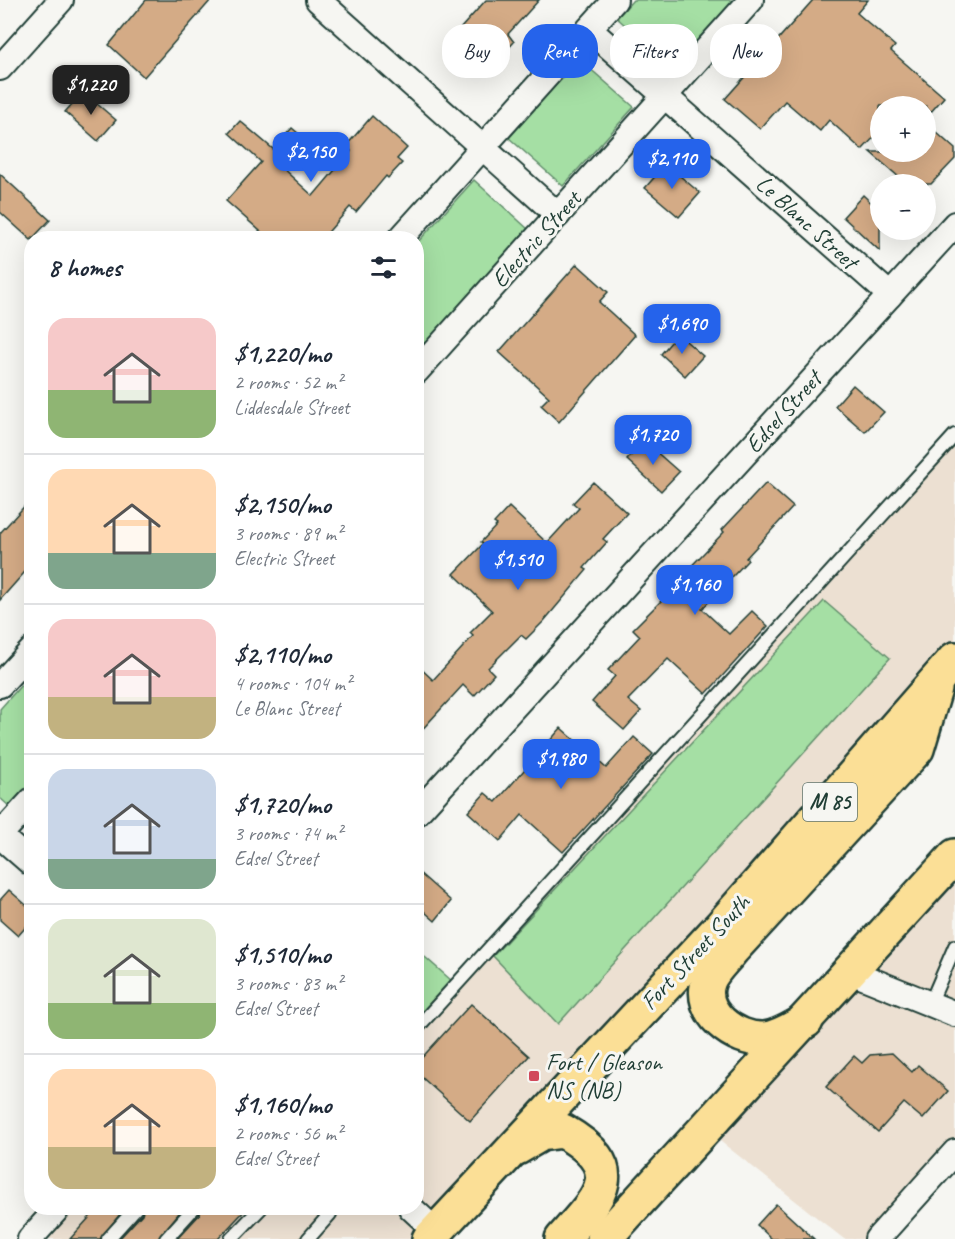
<!DOCTYPE html>
<html lang="en">
<head>
<meta charset="utf-8">
<style>
	:root { --surface:#fff; --page:#f6f6f7; --text:#1f2937; --muted:#747a83; --line:#e0e1e3; --accent:#2563eb }
	body { margin:0; font-family:Caveat,sans-serif; background:var(--page); color:var(--text); height:100vh; display:flex; flex-direction:column; font-size:22px; white-space:nowrap }
	* { box-sizing:border-box; margin:0 }
	p { font-size:20px; color:var(--muted) }
	.icon { flex:none; width:33px; height:33px; fill:none; stroke:currentColor; stroke-width:2; stroke-linecap:round; stroke-linejoin:round }
	.map { position:relative; flex:1; overflow:hidden }
	.details { position:absolute; left:24px; top:231px; width:400px; height:984px; display:flex; flex-direction:column; background:var(--surface); border-radius:24px; box-shadow:0 6px 24px #0002 }
	.details>* { flex:none }
	.guide { position:absolute; left:442px; top:24px; width:422px; height:54px; display:flex; gap:12px }
	.buttons { position:absolute; left:870px; top:96px; display:grid; gap:12px }
	.buttons a { display:grid; place-items:center; width:66px; height:66px; border-radius:50%; background:var(--surface); box-shadow:0 6px 24px #0002; font-size:30px }
	.price { position:absolute; translate:-50% -51px; padding:0 14px; border-radius:12px; background:var(--accent); color:#fff; font-size:20px; line-height:39px; filter:drop-shadow(0 2px 3px #0008) }
	.price::after { content:''; position:absolute; left:50%; top:36px; width:18px; height:14px; margin-left:-9px; background:inherit; clip-path:polygon(0 0,100% 0,50% 100%) }
	.price.on { background:#222; color:#fff }
	ul { padding:0; list-style:none }
	li { display:flex; align-items:center; gap:18px; height:150px; padding:0 24px }
	li+li { border-top:2px solid var(--line) }
	li span { display:grid; place-items:center; flex:none; width:168px; height:120px; border-radius:18px; color:#555 }
	li>.icon { margin-inline-start:auto }
	span .icon { width:72px; height:72px; fill:#fffc; stroke-width:1 }
	li b { font-size:26px }
	h2 { display:flex; justify-content:space-between; align-items:center; height:72px; padding:0 24px; font-size:26px }
	.chip { padding:0 21px; border-radius:24px; background:var(--surface); box-shadow:0 6px 24px #0002; font-size:21px; line-height:54px }
	.chip.on { background:var(--accent); color:#fff }
	.map>svg:first-child { display:block }
	.built { fill:#ece0d2 }
	.green { fill:#a5dfa4; stroke:#628e6c; stroke-width:1.5 }
	.building { fill:#d4ab86; stroke:#1f3d34; stroke-width:1.5 }
	.lines { fill:none; stroke-linecap:round; stroke-linejoin:round }
	.service-casing { stroke:#1f3d34; stroke-width:16 }
	.minor-casing { stroke:#1f3d34; stroke-width:28 }
	.primary-casing { stroke:#1f3d34; stroke-width:38 }
	.service { stroke:#f6f6f2; stroke-width:12 }
	.minor { stroke:#f6f6f2; stroke-width:24 }
	.primary { stroke:#fbdf96; stroke-width:33 }
	.poi-dot { fill:#d1495b; stroke:#f6f6f2; stroke-width:2 }
	.labels { text-anchor:middle; dominant-baseline:central; stroke-width:6; stroke-linejoin:round; paint-order:stroke }
	.shield { fill:#f6f6f2; stroke:#60746d; stroke-width:1.5 }
	.shield-label { font-size:22px; font-weight:bold; fill:#1f3d34 }
	.street-label { font-size:24px; fill:#1f3d34; stroke:#f6f6f2 }
	.poi-label { font-size:24px; fill:#1f3d34; stroke:#f6f6f2; text-anchor:start }
</style>
</head>
<body>
<div class="map">
<svg width="955" height="1239" viewBox="0 0 955 1239">
	<rect width="100%" height="100%" fill="#f6f6f2"/>
	<filter id="ink" filterUnits="userSpaceOnUse"><feTurbulence type="fractalNoise" baseFrequency=".0167" numOctaves="2"/><feDisplacementMap in="SourceGraphic" scale="12" xChannelSelector="R" yChannelSelector="G"/><feConvolveMatrix kernelMatrix="1 2 1 2 8 2 1 2 1" color-interpolation-filters="sRGB"/></filter>
	<g filter="url(#ink)">
		<g class="built">
			<polygon points="955,435 955,659 429,1239 30,1239 58,1208 417,1208 417,1028"/>
			<polygon points="955,856 955,1152 877,1239 844,1239 706,1130"/>
		</g>
		<g class="green">
			<polygon points="633,0 735,0 674,68 617,18"/>
			<polygon points="579,59 634,107 563,186 509,138"/>
			<polygon points="474,180 528,229 417,353 417,243"/>
			<polygon points="824,601 890,658 558,1024 493,956"/>
			<polygon points="31,674 31,783 10,807 0,798 0,709"/>
			<polygon points="417,950 452,981 417,1019"/>
		</g>
		<g class="building">
			<polygon points="146,0 211,0 144,77 109,45"/>
			<polygon points="486,0 539,0 508,34 514,42 498,60 460,29"/>
			<polygon points="813,0 868,0 857,13 895,46 891,51 944,97 930,113 926,106 880,106 880,131 862,150 829,120 820,131 785,101 760,129 725,99"/>
			<polygon points="83,92 116,120 98,141 65,112"/>
			<polygon points="372,116 407,148 397,159 402,163 388,178 386,176 356,212 350,207 323,238 268,238 226,201 261,162 229,133 240,121 273,149 292,128 305,139 281,167 313,196 351,151 346,146"/>
			<polygon points="936,132 955,149 955,159 931,184 907,184 870,152 926,152 926,144"/>
			<polygon points="666,164 700,193 679,217 645,188"/>
			<polygon points="0,174 50,220 31,240 0,212"/>
			<polygon points="863,195 880,211 880,251 843,217"/>
			<polygon points="577,264 608,292 599,302 635,335 559,422 541,405 549,397 499,352"/>
			<polygon points="678,334 703,356 685,376 661,354"/>
			<polygon points="853,385 884,412 865,432 835,406"/>
			<polygon points="644,441 679,472 661,491 627,460"/>
			<polygon points="593,482 627,513 603,539 607,542 584,568 587,570 544,621 526,639 521,635 488,668 494,674 474,696 463,685 417,735 417,665 433,680 473,636 470,633 492,611 454,574 483,544 481,542 497,525 494,523 509,507 547,543 579,508 573,503"/>
			<polygon points="766,483 793,507 746,558 748,560 702,609 729,634 752,611 768,626 706,694 668,659 628,700 641,711 624,730 592,702 615,676 608,670 640,636 633,629 680,582 678,580 724,532 722,530"/>
			<polygon points="32,498 32,564 0,600 0,533"/>
			<polygon points="561,728 606,768 634,737 653,754 563,852 522,815 500,841 468,812 485,793 496,802"/>
			<polygon points="417,871 451,901 435,921 417,905"/>
			<polygon points="9,890 32,910 32,920 18,936 0,920 0,900"/>
			<polygon points="471,1004 529,1056 470,1121 417,1073 417,1063"/>
			<polygon points="892,1053 912,1072 918,1065 948,1091 923,1119 904,1103 878,1132 826,1087 854,1056 862,1063 870,1055"/>
			<polygon points="776,1204 814,1239 772,1239 757,1225"/>
			<polygon points="98,1208 125,1208 100,1239 70,1239"/>
			<polygon points="144,1208 183,1208 158,1239 119,1239 142,1214"/>
			<polygon points="202,1208 247,1208 218,1239 177,1239 200,1214"/>
		</g>
		<g class="lines">
			<defs>
				<g id="service">
					<polyline points="930,1004 955,946"/>
					<polyline points="417,1028 955,435"/>
					<polyline points="108,1239 136,1208"/>
					<polyline points="166,1239 194,1208"/>
					<polyline points="231,1239 261,1208"/>
					<polyline points="308,1239 330,1214 323,1208"/>
				</g>
				<g id="minor">
					<polyline points="318,0 558,215"/>
					<polyline points="589,29 890,295"/>
					<polyline points="0,68 61,0"/>
					<polyline points="401,238 615,0"/>
					<polyline points="417,371 751,0"/>
					<polyline points="0,685 32,650"/>
					<polyline points="417,813 955,224"/>
					<polyline points="0,835 32,800"/>
					<polyline points="0,836 32,864"/>
					<polyline points="851,972 955,1014"/>
					<polyline points="411,1208 436,1231"/>
					<polyline points="30,1239 58,1208"/>
					<polyline points="877,1239 955,1152"/>
				</g>
				<g id="primary">
					<path d="M806 1021C793 1028 779 1038 764 1039 736 1041 696 1012 709 980 713 970 725 959 732 950L917 749 935 689"/>
					<path d="M517 1148 541 1134 563 1131C629 1169 601 1196 562 1239"/>
					<polyline points="429,1239 721,926 955,659"/>
					<polyline points="604,1239 955,856"/>
				</g>
			</defs>
			<use href="#service" class="service-casing"/>
			<use href="#minor" class="minor-casing"/>
			<use href="#primary" class="primary-casing"/>
			<use href="#service" class="service"/>
			<use href="#minor" class="minor"/>
			<use href="#primary" class="primary"/>
		</g>
	</g>
	<rect class="poi-dot" x="528" y="1070" width="12" height="12" rx="3"/>
	<g class="labels">
		<rect class="shield" x="803" y="783" width="54" height="38" rx="4.5"/>
		<g class="shield-label">
			<text x="830" y="802">M 85</text>
		</g>
		<g class="street-label">
			<text transform="translate(807 222) rotate(42)">Le Blanc Street</text>
			<text transform="translate(536 239) rotate(-48)">Electric Street</text>
			<text transform="translate(783 412) rotate(-48)">Edsel Street</text>
			<text transform="translate(695 952) rotate(-47)">Fort Street South</text>
		</g>
		<g class="poi-label">
			<text x="546" y="1062">Fort / Gleason<tspan x="546" dy="28">NS (NB)</tspan></text>
		</g>
	</g>
</svg>
<div class="buttons">
<a>+</a>
<a>−</a>
</div>
<b class="price on" style="left:91px;top:116px">$1,220</b>
<b class="price" style="left:311px;top:183px">$2,150</b>
<b class="price" style="left:672px;top:190px">$2,110</b>
<b class="price" style="left:682px;top:355px">$1,690</b>
<b class="price" style="left:653px;top:466px">$1,720</b>
<b class="price" style="left:518px;top:591px">$1,510</b>
<b class="price" style="left:695px;top:616px">$1,160</b>
<b class="price" style="left:561px;top:790px">$1,980</b>
<div class="guide">
<a class="chip">Buy</a>
<a class="chip on">Rent</a>
<a class="chip">Filters</a>
<a class="chip">New</a>
</div>
<section class="details">
<h2>8 homes<svg class="icon" aria-label="filters" viewBox="0 0 24 24"><path d="M4 7h16M4 17h16"/><circle cx="9" cy="7" r="2"/><circle cx="15" cy="17" r="2"/></svg></h2>
<ul>
<li><span style="background:linear-gradient(#f6c9c9 60%,#8fb573 0)"><svg class="icon" aria-label="home" viewBox="0 0 24 24"><path d="M3 11l9-7 9 7M6 9v11h12V9"/></svg></span><div><b>$1,220/mo</b><p>2 rooms · 52 m²</p><p>Liddesdale Street</p></div></li>
<li><span style="background:linear-gradient(#ffd9b3 70%,#7fa58c 0)"><svg class="icon" aria-label="home" viewBox="0 0 24 24"><path d="M3 11l9-7 9 7M6 9v11h12V9"/></svg></span><div><b>$2,150/mo</b><p>3 rooms · 89 m²</p><p>Electric Street</p></div></li>
<li><span style="background:linear-gradient(#f6c9c9 65%,#c2b280 0)"><svg class="icon" aria-label="home" viewBox="0 0 24 24"><path d="M3 11l9-7 9 7M6 9v11h12V9"/></svg></span><div><b>$2,110/mo</b><p>4 rooms · 104 m²</p><p>Le Blanc Street</p></div></li>
<li><span style="background:linear-gradient(#c9d6e8 75%,#7fa58c 0)"><svg class="icon" aria-label="home" viewBox="0 0 24 24"><path d="M3 11l9-7 9 7M6 9v11h12V9"/></svg></span><div><b>$1,720/mo</b><p>3 rooms · 74 m²</p><p>Edsel Street</p></div></li>
<li><span style="background:linear-gradient(#dfe7d0 70%,#8fb573 0)"><svg class="icon" aria-label="home" viewBox="0 0 24 24"><path d="M3 11l9-7 9 7M6 9v11h12V9"/></svg></span><div><b>$1,510/mo</b><p>3 rooms · 83 m²</p><p>Edsel Street</p></div></li>
<li><span style="background:linear-gradient(#ffd9b3 65%,#c2b280 0)"><svg class="icon" aria-label="home" viewBox="0 0 24 24"><path d="M3 11l9-7 9 7M6 9v11h12V9"/></svg></span><div><b>$1,160/mo</b><p>2 rooms · 56 m²</p><p>Edsel Street</p></div></li>
</ul>
</section>
</div>
</body>
</html>
